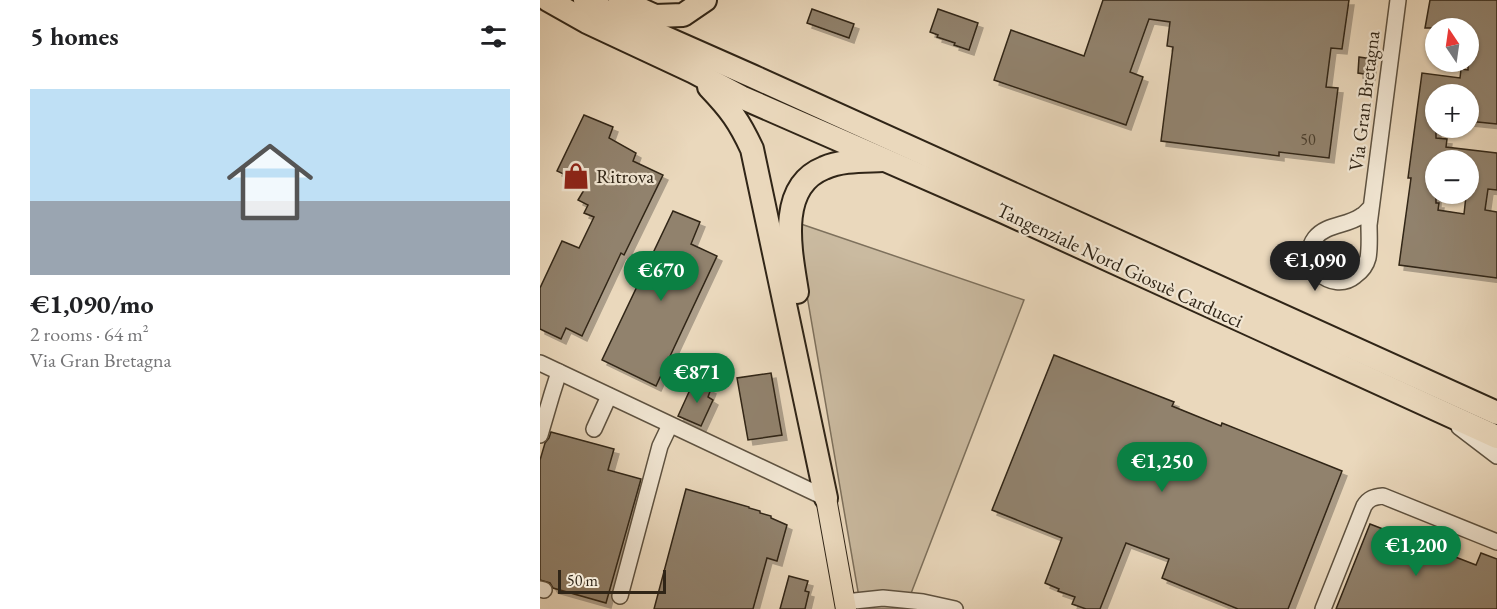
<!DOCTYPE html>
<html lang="en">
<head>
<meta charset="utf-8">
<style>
	:root { --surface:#fff; --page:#f6f6f6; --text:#202124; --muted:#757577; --accent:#0b8043 }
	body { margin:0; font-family:"EB Garamond",serif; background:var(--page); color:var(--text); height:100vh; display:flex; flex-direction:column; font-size:22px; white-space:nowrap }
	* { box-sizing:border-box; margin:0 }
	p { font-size:20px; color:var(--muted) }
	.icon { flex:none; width:33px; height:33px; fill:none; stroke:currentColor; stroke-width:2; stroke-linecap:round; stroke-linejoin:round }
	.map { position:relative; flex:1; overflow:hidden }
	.panel { display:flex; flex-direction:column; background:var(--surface); width:540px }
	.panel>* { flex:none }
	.needle { width:39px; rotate:347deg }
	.fabs { position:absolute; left:885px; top:18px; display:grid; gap:12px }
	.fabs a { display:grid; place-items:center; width:54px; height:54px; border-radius:50%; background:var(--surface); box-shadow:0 2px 4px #0004; font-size:30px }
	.scale { position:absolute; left:18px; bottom:15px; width:108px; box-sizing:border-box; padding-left:6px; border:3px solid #302517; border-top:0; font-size:16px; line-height:21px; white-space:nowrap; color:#302517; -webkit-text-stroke:4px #f1e6d3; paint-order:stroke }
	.price { position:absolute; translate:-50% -51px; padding:0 14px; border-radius:21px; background:var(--accent); color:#fff; font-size:20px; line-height:39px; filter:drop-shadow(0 2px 3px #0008) }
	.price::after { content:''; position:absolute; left:50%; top:36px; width:18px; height:14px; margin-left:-9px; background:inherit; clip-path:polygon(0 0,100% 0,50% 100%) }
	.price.active { background:#222; color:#fff }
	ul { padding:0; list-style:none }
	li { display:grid; align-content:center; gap:12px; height:318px; padding:0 30px }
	li span { display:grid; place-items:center; height:186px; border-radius:0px; color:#555 }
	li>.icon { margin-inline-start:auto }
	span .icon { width:108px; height:108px; fill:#fffc; stroke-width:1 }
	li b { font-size:26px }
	h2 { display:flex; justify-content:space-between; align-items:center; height:72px; padding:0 30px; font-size:26px }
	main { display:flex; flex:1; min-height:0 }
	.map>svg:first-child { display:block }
	.green { fill:#cabaa0; stroke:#7d705c; stroke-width:1.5 }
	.building { fill:#91826d; stroke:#302517; stroke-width:1.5; fill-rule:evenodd; filter:url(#shadow) }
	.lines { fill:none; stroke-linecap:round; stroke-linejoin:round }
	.minor-casing { stroke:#5e5240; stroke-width:18 }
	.major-casing { stroke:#302517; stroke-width:22 }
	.highway-casing { stroke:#302517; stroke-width:26 }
	.minor { stroke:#f1e6d3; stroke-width:15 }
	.major { stroke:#ead8bc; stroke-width:20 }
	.highway { stroke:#ead8bc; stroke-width:22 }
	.labels { text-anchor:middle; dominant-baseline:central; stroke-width:4.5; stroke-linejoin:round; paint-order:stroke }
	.number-label { font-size:16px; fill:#483c2c }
	.street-label { font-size:20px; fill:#302517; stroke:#f1e6d3 }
	.poi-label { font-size:20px; fill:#302517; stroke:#f1e6d3; text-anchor:start }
</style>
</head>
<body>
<main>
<section class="panel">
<h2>5 homes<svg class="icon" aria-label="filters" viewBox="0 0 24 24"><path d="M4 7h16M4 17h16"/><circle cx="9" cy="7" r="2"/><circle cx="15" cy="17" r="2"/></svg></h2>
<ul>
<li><span style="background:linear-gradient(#bfe0f5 60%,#9aa5b1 0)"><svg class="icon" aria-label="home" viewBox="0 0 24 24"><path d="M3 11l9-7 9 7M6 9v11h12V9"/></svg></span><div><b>€1,090/mo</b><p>2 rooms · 64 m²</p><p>Via Gran Bretagna</p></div></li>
</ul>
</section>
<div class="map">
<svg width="957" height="609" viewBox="0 0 957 609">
	<defs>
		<filter id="shadow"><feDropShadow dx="5" dy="5" stdDeviation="0" flood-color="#0004"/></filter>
	</defs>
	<rect width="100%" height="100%" fill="#ead8bc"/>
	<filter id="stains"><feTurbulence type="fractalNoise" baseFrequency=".00333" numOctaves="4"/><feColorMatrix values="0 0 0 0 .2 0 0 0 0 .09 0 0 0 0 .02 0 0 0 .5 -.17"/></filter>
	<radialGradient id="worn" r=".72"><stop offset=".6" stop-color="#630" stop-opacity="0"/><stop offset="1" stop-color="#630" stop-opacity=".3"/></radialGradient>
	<polygon class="green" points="258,223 484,300 365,609 321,609 260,255"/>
	<g class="building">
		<polygon points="563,0 809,0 802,49 791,48 786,87 798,88 789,158 739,152 739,156 621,141 633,47 627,46 630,22 609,19 590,72 603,77 586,125 454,80 471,30 544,56"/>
		<path d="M890 0H957V124L928 121V94H896V138L907 139 906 147 957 153V190L948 189 945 210 957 212V278L859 265 871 178H868L882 73 920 78 921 69 928 70V47L931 28H885ZM896 160H928V196H926L924 214 898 210 899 203H896Z"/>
		<polygon points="272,9 314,24 309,38 267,23"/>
		<polygon points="398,9 438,23 429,50 414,45 415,43 397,37 398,35 390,32"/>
		<polygon points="819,57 832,59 830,75 818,73"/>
		<polygon points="44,115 73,127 69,138 96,153 93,161 123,175 84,255 81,253 42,336 26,328 21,339 0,329 0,288 22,241 39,248 54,217 44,213 48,205 38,200 47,185 17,171"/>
		<polygon points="133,211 160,222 151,244 177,256 116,386 62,360"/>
		<polygon points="514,355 634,402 632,406 681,426 682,423 802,471 748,609 698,609 622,578 629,559 586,543 560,609 546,609 532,604 535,597 518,591 519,589 505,583 522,538 452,510"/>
		<polygon points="231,373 242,435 208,440 197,378"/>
		<polygon points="154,381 171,389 168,397 173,400 161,426 138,416"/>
		<polygon points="11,432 74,449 68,470 101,479 66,603 13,588 10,583 0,580 0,460 5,443 9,438"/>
		<polygon points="146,489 209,507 209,508 220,511 220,513 231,516 231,518 247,525 237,561 227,558 213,609 114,609"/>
		<polygon points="830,524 936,565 941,553 957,559 957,609 796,609"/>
		<polygon points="249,576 268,581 265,591 269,592 265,609 240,609"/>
	</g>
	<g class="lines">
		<defs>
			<g id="minor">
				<path d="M831 207C828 210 825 214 821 216 807 226 786 224 775 238 756 263 792 295 815 276 822 271 826 266 828 258 830 247 829 235 829 225L858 0"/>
				<polyline points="0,363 286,498"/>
				<polyline points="919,427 957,456"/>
				<polyline points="54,429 69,396"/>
				<polyline points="0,435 12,394 19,372"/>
				<polyline points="0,589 4,590"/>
				<polyline points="80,596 120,446 130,425"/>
				<polyline points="305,602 343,598 383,602 415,609"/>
				<path d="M783 609 824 506C829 498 834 497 843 496L957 542"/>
			</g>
			<polyline id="major" points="286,498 306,609"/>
			<g id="highway">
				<polyline points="8,0 47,22 154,72 201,97 464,212 957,437"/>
				<polyline points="45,0 65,11 212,76 957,413"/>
				<polyline points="80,0 115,16 143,15 165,0"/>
				<path d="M169 87C190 109 199 121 212 149L286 498"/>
				<path d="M257 292C251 253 236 187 284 168 302 160 323 161 343 160"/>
			</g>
		</defs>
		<use href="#minor" class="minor-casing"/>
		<use href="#major" class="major-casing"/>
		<use href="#highway" class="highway-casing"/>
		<use href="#minor" class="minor"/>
		<use href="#major" class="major"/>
		<use href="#highway" class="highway"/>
	</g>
	<defs>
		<symbol id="shop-bare" viewBox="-9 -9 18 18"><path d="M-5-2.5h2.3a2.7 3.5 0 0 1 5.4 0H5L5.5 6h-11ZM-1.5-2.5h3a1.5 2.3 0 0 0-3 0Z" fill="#8f2418" stroke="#f1e6d3" stroke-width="2.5" paint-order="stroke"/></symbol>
	</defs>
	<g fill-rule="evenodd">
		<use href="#shop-bare" x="17" y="157" width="38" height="38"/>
	</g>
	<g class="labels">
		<g class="number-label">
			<text x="768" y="139">50</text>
		</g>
		<g class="street-label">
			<text transform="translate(824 101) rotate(-83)">Via Gran Bretagna</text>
			<text transform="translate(580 265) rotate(25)">Tangenziale Nord Giosuè Carducci</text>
		</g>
		<g class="poi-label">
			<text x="56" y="176">Ritrova</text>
		</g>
	</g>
	<rect width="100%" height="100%" filter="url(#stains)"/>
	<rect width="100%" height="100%" fill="url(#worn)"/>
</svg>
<div class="fabs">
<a><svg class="needle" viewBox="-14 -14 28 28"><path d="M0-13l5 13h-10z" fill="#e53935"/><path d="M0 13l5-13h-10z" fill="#757577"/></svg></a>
<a>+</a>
<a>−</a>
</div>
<div class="scale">50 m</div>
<b class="price active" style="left:775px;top:292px">€1,090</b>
<b class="price" style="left:121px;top:302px">€670</b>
<b class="price" style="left:157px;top:404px">€871</b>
<b class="price" style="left:622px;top:493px">€1,250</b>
<b class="price" style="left:876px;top:577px">€1,200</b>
</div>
</main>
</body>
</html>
